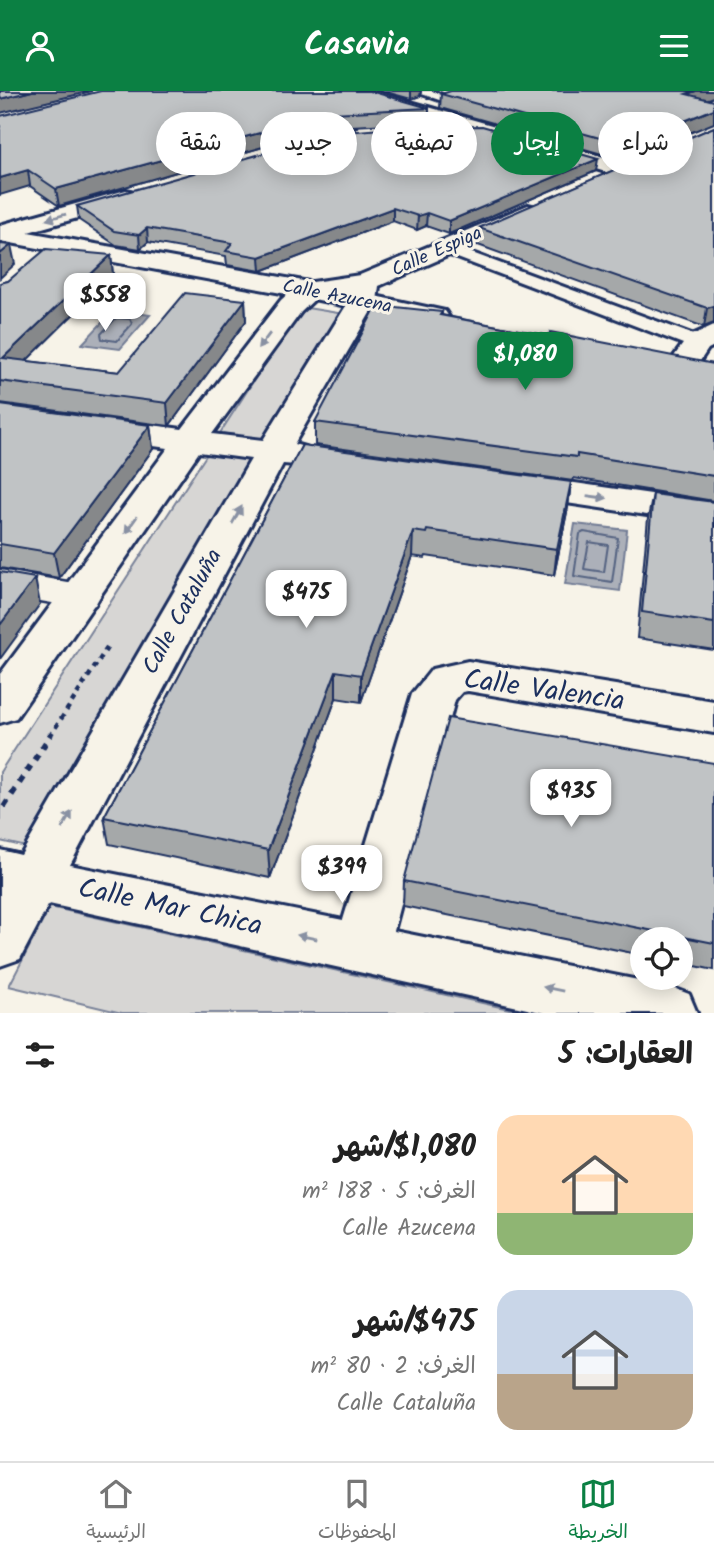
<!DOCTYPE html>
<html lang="ar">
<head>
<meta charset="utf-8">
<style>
	:root { --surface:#fff; --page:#f6f6f6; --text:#222; --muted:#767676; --line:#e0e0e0; --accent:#0b8043 }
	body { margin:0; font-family:Kalam,"Playpen Sans Arabic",sans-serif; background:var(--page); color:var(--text); direction:rtl; height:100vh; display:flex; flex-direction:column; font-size:26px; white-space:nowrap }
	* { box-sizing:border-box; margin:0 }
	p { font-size:23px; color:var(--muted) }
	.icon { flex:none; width:38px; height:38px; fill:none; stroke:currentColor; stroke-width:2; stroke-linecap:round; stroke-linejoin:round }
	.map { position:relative; height:922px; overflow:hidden; direction:ltr }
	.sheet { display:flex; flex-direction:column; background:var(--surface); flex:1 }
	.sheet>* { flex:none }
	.top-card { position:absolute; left:21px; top:21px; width:672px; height:63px; direction:rtl; display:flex; gap:14px }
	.buttons { position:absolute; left:630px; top:836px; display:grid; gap:14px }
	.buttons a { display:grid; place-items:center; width:63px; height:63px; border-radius:50%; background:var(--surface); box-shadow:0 4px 18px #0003; font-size:35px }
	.price { position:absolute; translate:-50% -60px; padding:0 16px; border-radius:14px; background:#fff; color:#222; font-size:23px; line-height:46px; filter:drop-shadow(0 2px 4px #0008) }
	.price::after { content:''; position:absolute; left:50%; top:42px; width:21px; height:16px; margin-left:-10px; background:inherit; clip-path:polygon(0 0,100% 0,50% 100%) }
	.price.on { background:var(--accent); color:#fff }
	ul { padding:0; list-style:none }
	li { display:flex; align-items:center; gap:21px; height:175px; padding:0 21px }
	li span { display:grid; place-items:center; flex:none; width:196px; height:140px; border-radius:21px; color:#555 }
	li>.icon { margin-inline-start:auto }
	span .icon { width:84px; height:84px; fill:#fffc; stroke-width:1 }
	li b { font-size:30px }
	h2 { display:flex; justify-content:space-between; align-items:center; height:84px; padding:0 21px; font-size:30px }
	.chip { padding:0 24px; border-radius:32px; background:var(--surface); box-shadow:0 4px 18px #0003; font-size:24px; line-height:63px }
	.chip.on { background:var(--accent); color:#fff }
	header { display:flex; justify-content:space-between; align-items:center; height:91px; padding:0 21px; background:var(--accent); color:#fff; font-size:32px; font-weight:700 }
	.tab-bar { display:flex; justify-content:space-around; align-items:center; height:98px; border-top:2px solid var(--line); background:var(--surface); font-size:19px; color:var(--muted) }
	.tab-bar a { display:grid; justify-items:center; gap:4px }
	.tab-bar .on { color:var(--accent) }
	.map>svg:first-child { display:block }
	.green { fill:#d7d6d4; stroke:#798299; stroke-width:2 }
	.water { fill:#acb0b9; stroke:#727c95; stroke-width:2 }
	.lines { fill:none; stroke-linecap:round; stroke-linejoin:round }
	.shore { stroke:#556382; stroke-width:2 }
	.service-casing { stroke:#1b2f5e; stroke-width:6 }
	.pedestrian-casing { stroke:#1b2f5e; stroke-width:5 }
	.minor-casing { stroke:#1b2f5e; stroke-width:6 }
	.tertiary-casing { stroke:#1b2f5e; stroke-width:6 }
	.path-far1 { stroke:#1b2f5e; stroke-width:4.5; stroke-dasharray:5 5; stroke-linecap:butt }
	.path { stroke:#1b2f5e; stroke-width:6; stroke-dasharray:7 7; stroke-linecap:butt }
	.service { fill:#f7f3e8; fill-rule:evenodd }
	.pedestrian { fill:#f7f3e8; fill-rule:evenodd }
	.minor { fill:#f7f3e8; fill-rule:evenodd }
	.tertiary { fill:#f7f3e8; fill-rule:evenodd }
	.wall { fill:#a5a8a9; stroke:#1b2f5e; stroke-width:2 }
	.shaded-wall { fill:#86888a; stroke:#1b2f5e; stroke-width:2 }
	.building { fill:#c0c3c5; stroke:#1b2f5e; stroke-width:2 }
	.oneway { fill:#8991a3 }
	.labels { text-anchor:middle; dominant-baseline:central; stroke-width:6; stroke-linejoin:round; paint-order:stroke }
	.far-street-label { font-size:19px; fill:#1b2f5e; stroke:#f7f3e8 }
	.street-label { font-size:23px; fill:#1b2f5e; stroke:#f7f3e8 }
	.near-street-label { font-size:28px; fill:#1b2f5e; stroke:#f7f3e8 }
</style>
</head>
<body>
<header><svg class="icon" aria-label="menu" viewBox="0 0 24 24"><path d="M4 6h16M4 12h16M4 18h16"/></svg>Casavia<svg class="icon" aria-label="person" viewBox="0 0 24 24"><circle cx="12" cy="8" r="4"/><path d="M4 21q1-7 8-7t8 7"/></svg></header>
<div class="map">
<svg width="714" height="922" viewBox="0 0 714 922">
	<rect width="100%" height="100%" fill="#f7f3e8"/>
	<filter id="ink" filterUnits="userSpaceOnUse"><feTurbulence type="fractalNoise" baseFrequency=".0143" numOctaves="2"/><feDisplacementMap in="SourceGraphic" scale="14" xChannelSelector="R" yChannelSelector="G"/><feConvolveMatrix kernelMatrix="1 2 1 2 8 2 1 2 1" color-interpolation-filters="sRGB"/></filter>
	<g filter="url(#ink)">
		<g class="green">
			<polygon points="301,216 344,223 269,349 220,342"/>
			<polygon points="209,360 258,367 31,757 0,750 0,681"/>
			<polygon points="50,816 527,922 122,922 9,895"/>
		</g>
		<g class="water">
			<polygon points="114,219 150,224 120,258 82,253"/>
			<polygon points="575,433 627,439 620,500 565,493"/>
		</g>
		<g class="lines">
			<g class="shore">
				<polygon points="116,227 130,228 132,233 117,250 102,248 101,243"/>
				<polygon points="584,441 618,447 612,491 574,485 580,443"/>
				<polygon points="589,451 608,454 604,481 584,478"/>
			</g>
			<defs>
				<g id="service">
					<polygon points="413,0 432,0 451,7 445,11"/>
					<polygon points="445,152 705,248 707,252 698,258 691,256 439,160 437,157"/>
				</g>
				<polygon id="pedestrian" points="0,479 95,496 100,505 95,514 81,517 0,503"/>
				<g id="minor">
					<path d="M343 0H372L632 74 635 79 632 84H616L369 11 363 28 340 49H326L323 45C335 29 345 27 352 6Z"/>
					<polygon points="126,99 134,101 137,106 134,111 0,149 0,134"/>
					<path d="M528 114 536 116 540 121 536 126 379 195 377 210 294 353 308 357 313 364 308 371 296 374 283 373 70 774 343 829 412 603 432 578 468 570 714 610V642L468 600 462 601 455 609 394 840 668 895 689 903 697 922H545L49 813 20 868 0 875V759L21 764 251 368 199 361 16 627 0 632V583L168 357 0 334V314L182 338 281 209 299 193 360 184ZM351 201 349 210 263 349 212 343 301 221 317 206Z"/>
					<polygon points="714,234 714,255 708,258 690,285 679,288 668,285 664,279 688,246"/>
					<polygon points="519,384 714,412 714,434 506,403 501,395 506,387"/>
				</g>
				<polygon id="tertiary" points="0,136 309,191 445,220 449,226 445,232 435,234 309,207 0,150"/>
			</defs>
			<use href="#service" class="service-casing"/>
			<use href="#pedestrian" class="pedestrian-casing"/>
			<use href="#minor" class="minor-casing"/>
			<use href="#tertiary" class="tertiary-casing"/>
			<polyline class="path-far1" points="50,645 109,554"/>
			<polyline class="path" points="4,716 51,643"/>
			<use href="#service" class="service"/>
			<use href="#pedestrian" class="pedestrian"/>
			<use href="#minor" class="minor"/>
			<use href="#tertiary" class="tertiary"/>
		</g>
		<g class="wall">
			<polygon points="382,0 421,0 420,5 411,8"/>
			<polygon points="714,0 714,6 708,9 623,69 440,17 441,3"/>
			<polygon points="429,17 429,31 332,36 59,115 30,95 0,25"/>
			<polygon points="714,36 714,232 704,236 478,154 479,137"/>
			<polygon points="596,80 449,143 426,135 417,139 393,130 261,180 227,174 226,165 148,151 140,158 116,154 79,129 77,115"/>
			<polygon points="111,164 113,184 26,270 119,281 245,209 246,230 169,335 0,312 0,192"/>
			<polygon points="442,221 442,224 549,245 714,273 714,410 574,387 573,390 315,354 315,331"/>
			<polygon points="0,314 150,334 153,358 59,487 0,477"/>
			<polygon points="302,354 571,391 568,416 554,484 426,465 425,467 412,465 361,611 336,607 270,787 109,753 104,726"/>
			<polygon points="653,403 714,411 714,559 637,547 648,427"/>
			<polygon points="714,672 714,879 681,872 681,849 642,849 642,864 403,815 404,790"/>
		</g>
		<g class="shaded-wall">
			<polygon points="32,0 92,0 0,22 0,8"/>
			<polygon points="411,0 421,0 420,5 411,8"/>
			<polygon points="696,0 714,0 714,6 684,17 686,3"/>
			<polygon points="714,18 714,32 623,69 625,54"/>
			<polygon points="332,22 332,36 59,115 56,98"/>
			<polygon points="598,68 596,80 449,143 449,130"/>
			<polygon points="28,79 30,95 0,104 0,87"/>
			<polygon points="393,117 393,130 261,180 260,166"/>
			<polygon points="427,122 426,135 417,139 418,125"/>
			<polygon points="147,137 148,151 140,158 139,144"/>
			<polygon points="11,154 15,173 0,187 0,163"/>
			<polygon points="111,164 113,184 7,289 3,267"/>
			<polygon points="245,209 246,230 169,335 167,312"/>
			<polygon points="714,215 714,232 704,236 707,217"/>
			<polygon points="150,334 153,358 59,487 54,462"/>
			<polygon points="571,391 568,416 554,484 557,458"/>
			<polygon points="413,440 412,465 361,611 361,584"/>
			<polygon points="35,487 40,513 0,568 0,534"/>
			<polygon points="336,580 336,607 270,787 268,759"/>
		</g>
		<g class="building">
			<polygon points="0,0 32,0 0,8"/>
			<polygon points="101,0 370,0 429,17 332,22 56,98 28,79 0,87 0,25"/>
			<polygon points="451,0 696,0 686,3 714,10 714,18 625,54 441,3"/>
			<polygon points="482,35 598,68 449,130 427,122 418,125 393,117 260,166 226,160 232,152 147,137 139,144 114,140 77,115 335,42 392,37"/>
			<polygon points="714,36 714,215 707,217 479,137"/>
			<polygon points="0,153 11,154 0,163"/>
			<polygon points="46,158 111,164 3,267 119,281 185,202 245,209 167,312 0,290 0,192 8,190"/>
			<polygon points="377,214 442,221 440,224 549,245 550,241 714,273 714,385 577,363 577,366 315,331"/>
			<polygon points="0,314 150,334 54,462 0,453"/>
			<polygon points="302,354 571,391 557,458 427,439 426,442 413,440 361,584 336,580 268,759 104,726"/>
			<polygon points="653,403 714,411 714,532 642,521"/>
			<polygon points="0,481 35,487 0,534"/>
			<polygon points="448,627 714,672 714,852 404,790"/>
		</g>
		<defs><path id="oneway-solid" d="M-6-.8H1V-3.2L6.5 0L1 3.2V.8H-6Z" transform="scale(1.75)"/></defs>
		<g class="oneway">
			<use href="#oneway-solid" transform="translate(56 126) rotate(164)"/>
			<use href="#oneway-solid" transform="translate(264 250) rotate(127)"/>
			<use href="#oneway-solid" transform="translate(597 406) rotate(8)"/>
			<use href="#oneway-solid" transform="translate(237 424) rotate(-61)"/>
			<use href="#oneway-solid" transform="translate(131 434) rotate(125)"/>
			<use href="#oneway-solid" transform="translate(67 729) rotate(-60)"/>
			<use href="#oneway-solid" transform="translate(307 846) rotate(-168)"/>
			<use href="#oneway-solid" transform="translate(553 898) rotate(-168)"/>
		</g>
	</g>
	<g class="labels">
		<g class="far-street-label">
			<text transform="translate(437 161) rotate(-24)">Calle Espiga</text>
			<text transform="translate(337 206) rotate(11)">Calle Azucena</text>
		</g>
		<g class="street-label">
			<text transform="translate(183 521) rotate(-61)">Calle Cataluña</text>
		</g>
		<g class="near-street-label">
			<text transform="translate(544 600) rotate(8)">Calle Valencia</text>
			<text transform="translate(170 817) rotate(12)">Calle Mar Chica</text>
		</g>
	</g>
</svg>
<div class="buttons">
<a><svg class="icon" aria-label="locate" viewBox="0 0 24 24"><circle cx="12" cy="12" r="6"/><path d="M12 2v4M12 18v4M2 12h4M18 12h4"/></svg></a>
</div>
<b class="price" style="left:105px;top:242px">$558</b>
<b class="price on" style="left:525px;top:301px">$1,080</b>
<b class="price" style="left:306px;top:539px">$475</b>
<b class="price" style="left:571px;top:738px">$935</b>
<b class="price" style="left:342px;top:814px">$399</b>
<div class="top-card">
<a class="chip">شراء</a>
<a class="chip on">إيجار</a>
<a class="chip">تصفية</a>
<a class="chip">جديد</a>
<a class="chip">شقة</a>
</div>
</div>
<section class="sheet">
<h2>العقارات: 5<svg class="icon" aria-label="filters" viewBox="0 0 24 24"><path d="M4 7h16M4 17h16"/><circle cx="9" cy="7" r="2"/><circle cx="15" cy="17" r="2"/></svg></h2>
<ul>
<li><span style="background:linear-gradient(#ffd9b3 70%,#8fb573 0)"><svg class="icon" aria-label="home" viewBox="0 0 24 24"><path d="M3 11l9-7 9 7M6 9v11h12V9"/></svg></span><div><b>$1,080/شهر</b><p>الغرف: 5 · 188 m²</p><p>Calle Azucena</p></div></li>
<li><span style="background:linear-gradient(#c9d6e8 60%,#b9a48a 0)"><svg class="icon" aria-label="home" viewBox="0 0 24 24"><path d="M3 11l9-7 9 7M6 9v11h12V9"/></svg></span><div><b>$475/شهر</b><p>الغرف: 2 · 80 m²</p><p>Calle Cataluña</p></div></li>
</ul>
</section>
<nav class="tab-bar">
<a class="on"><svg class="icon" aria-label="map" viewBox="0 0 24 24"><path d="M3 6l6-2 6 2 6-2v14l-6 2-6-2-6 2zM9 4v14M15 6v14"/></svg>الخريطة</a>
<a><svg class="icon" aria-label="saved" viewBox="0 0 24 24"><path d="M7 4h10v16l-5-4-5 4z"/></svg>المحفوظات</a>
<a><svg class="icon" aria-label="home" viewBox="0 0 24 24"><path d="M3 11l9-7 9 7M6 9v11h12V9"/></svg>الرئيسية</a>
</nav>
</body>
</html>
